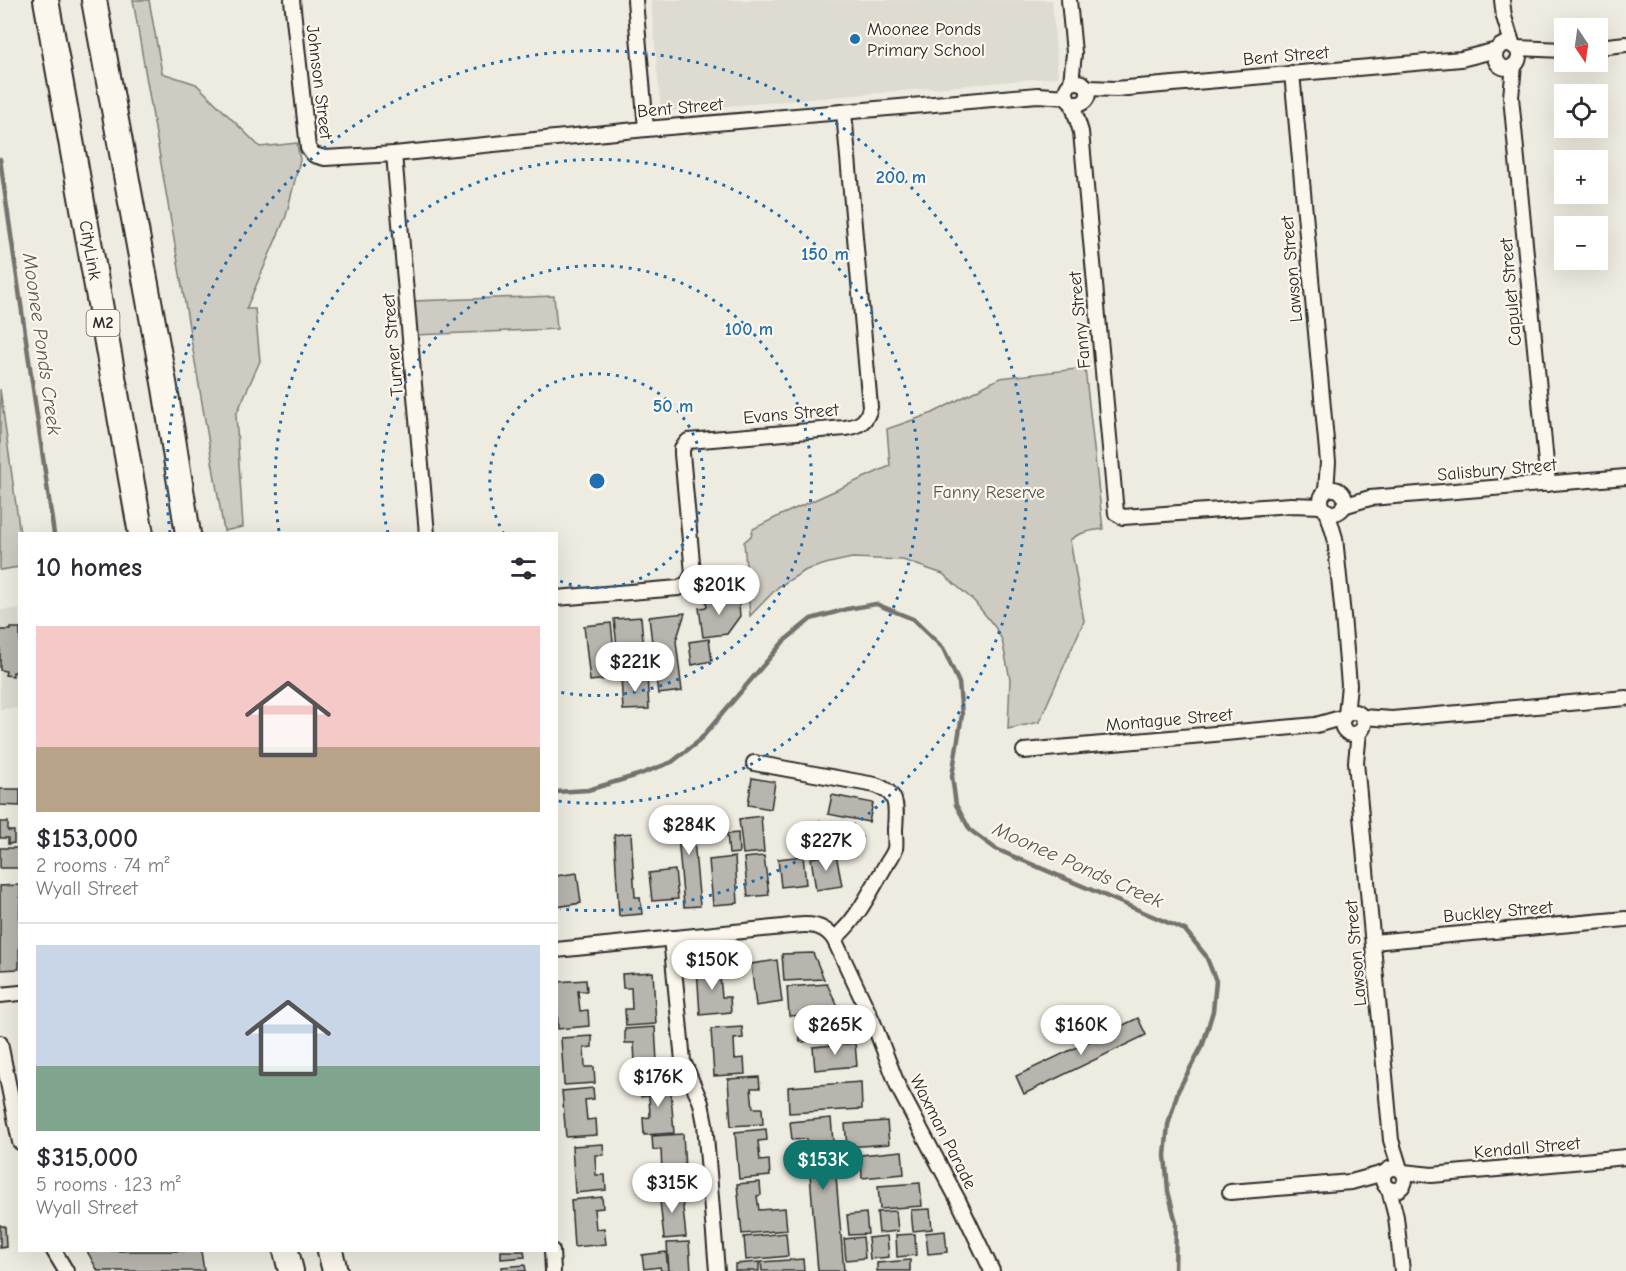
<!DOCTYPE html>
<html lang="en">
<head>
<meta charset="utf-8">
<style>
	:root { --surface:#fff; --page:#f7f7f7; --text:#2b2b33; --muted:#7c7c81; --line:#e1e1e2; --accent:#0f766e }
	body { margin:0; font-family:"Comic Neue",sans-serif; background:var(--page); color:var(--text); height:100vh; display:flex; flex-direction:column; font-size:22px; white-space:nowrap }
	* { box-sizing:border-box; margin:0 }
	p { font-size:20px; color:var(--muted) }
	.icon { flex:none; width:33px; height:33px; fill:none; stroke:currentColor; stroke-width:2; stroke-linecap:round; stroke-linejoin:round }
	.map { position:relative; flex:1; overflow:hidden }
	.drawer { position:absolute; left:18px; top:532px; width:540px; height:720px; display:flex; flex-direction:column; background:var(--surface); border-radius:0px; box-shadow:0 6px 24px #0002 }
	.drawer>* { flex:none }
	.needle { width:39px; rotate:167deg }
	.controls { position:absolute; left:1554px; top:18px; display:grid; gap:12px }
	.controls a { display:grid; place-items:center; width:54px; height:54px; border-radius:0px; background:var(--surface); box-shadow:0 6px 24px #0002; font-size:30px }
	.price { position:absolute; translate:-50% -51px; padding:0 14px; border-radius:21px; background:#fff; color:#222; font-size:20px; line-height:39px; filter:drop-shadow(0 2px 3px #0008) }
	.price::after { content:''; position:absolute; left:50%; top:36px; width:18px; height:14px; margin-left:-9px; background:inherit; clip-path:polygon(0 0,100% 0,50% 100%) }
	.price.selected { background:var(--accent); color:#fff }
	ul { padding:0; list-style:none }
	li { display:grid; align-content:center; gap:12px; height:318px; padding:0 18px }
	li+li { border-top:2px solid var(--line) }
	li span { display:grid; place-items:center; height:186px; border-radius:0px; color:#555 }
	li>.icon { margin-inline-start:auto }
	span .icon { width:108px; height:108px; fill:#fffc; stroke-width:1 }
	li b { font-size:26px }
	h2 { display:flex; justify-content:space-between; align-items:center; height:72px; padding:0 18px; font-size:26px }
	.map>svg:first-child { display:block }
	.built { fill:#dedbd1 }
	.green { fill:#cecbc2; stroke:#7c7b76; stroke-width:1.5 }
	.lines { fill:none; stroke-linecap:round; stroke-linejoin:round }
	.stream { stroke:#74726e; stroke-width:4.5 }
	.building { fill:#b8b5ae; stroke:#2b2b2b; stroke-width:1.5 }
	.minor-casing { stroke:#2b2b2b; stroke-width:18 }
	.motorway-casing { stroke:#2b2b2b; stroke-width:28 }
	.minor { stroke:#fbf7ec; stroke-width:14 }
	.motorway { stroke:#fbf7ec; stroke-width:24 }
	.ring { fill:none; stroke:#1f6fb2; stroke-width:3; stroke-dasharray:3 6 }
	.poi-dot { fill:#1f6fb2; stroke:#fbf7ec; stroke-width:2 }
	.labels { text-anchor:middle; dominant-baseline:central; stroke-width:4.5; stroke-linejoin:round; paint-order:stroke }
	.shield { fill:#fbf7ec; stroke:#696865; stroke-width:1.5 }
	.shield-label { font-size:16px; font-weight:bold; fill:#2b2b2b }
	.poi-label { font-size:18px; fill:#2b2b2b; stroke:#fbf7ec; text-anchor:start }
	.street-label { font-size:18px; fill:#2b2b2b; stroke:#fbf7ec }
	.park-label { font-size:18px; fill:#545351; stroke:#fbf7ec }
	.water-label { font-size:20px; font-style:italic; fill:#555552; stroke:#fbf7ec }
	.centre { fill:#1f6fb2; stroke:#fbf7ec; stroke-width:3 }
	.ring-label { font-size:18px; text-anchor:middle; font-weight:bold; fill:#1f6fb2; stroke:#fbf7ec; stroke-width:4.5; stroke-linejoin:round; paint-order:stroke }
</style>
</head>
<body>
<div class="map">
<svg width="1626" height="1271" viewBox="0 0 1626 1271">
	<rect width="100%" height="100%" fill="#eeebe0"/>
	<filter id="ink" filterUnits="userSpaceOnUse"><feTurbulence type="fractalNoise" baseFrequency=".0167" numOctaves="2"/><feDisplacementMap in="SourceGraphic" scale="12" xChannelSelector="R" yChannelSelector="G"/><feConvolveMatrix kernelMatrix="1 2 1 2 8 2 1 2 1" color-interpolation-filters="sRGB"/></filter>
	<g filter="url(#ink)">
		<g class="built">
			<polygon points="651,0 1052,0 1058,77 661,112"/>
			<polygon points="19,609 19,708 0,709 0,610"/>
		</g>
		<g class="green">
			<polygon points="133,0 149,0 162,73 196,84 260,147 297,143 300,160 286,216 246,309 255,309 260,361 236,415 243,527 224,531"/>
			<polygon points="554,296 557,329 415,335 413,301"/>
			<path d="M1085 368 1103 529C1090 531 1079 532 1070 540L1084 621 1039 722 1008 729 1010 679 1002 640 995 627 974 601 943 574 903 560 852 558 829 563 806 570 778 587 750 616 744 542 751 536 753 529 781 515 890 466 887 429 933 413 1000 378Z"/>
			<polygon points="0,389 20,534 19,567 0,570"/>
		</g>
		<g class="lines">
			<g class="stream">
				<polyline points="0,159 54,534"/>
				<polyline points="556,792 588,790 638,775 672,762 699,741 784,641 811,619 847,609 876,604 913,619 943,648 959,683 962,715 952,776 956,805 970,830 996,849 1185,930 1206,956 1216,981 1213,1011 1203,1044 1178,1091 1168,1125 1165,1155 1168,1191 1176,1223 1175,1271"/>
			</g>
		</g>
		<g class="building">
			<polygon points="738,596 740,616 727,634 703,637 699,608 707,607 706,600"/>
			<polygon points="685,613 676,641 682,691 658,694 649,617"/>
			<polygon points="641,617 644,653 618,656 614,619"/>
			<polygon points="611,623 617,678 590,681 584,626"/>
			<polygon points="11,628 20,628 20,673 13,672 13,676 5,675 6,671 0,670 0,630 11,630"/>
			<polygon points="709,639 712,661 692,665 689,642"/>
			<polygon points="647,675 649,709 623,710 621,677"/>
			<polygon points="752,778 775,782 771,809 748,805"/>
			<polygon points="0,789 20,789 20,806 0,805"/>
			<polygon points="832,795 873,803 869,822 828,814"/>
			<polygon points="700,810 701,828 693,829 700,906 684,907 676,812"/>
			<polygon points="761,816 764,852 743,854 739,819"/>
			<polygon points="820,821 862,837 855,855 813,839"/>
			<polygon points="0,822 8,822 8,831 14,831 14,843 8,844 8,838 0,838"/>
			<polygon points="631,833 635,897 640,897 642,914 619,916 614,835"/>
			<polygon points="738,833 739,853 729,854 727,834"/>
			<rect x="0" y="848" width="20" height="20"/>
			<polygon points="836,854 842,886 816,890 811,858"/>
			<polygon points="764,856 769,895 748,897 744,858"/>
			<polygon points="803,856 806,884 781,887 778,859"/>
			<polygon points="735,857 738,903 713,905 709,860"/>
			<polygon points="675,870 678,899 652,901 649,873"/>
			<polygon points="577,873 581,903 556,907 556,876"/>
			<polygon points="20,885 19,969 0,970 0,886"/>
			<polygon points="813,953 824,979 784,981 782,954"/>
			<polygon points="777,960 782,1002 756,1006 751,964"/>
			<polygon points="728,966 729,977 720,977 722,997 730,997 731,1012 700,1015 697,968"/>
			<polygon points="653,972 656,1024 626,1026 625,1009 632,1009 631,988 623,988 622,974"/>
			<polygon points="586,980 587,991 578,991 580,1011 588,1010 589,1026 558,1029 556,982"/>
			<polygon points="827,984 841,1013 789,1016 787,987"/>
			<polygon points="840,1016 842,1039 800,1042 798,1019"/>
			<polygon points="1138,1018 1146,1035 1024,1094 1016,1076"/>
			<polygon points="655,1027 658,1079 629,1081 628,1064 635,1064 634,1043 625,1043 625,1029"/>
			<polygon points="742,1027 743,1038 734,1039 735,1059 744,1058 745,1074 714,1076 711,1029"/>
			<polygon points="592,1036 592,1047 584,1048 585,1067 594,1067 595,1083 564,1085 561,1038"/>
			<polygon points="855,1043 857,1066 815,1070 813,1047"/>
			<polygon points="759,1077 760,1088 751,1088 753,1108 762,1108 763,1124 731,1126 728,1079"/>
			<polygon points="670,1081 674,1133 644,1135 643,1118 650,1117 649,1096 641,1097 640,1083"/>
			<polygon points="861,1082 862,1109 789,1113 788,1087"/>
			<polygon points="593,1088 594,1099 585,1100 587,1120 596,1119 597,1135 566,1137 562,1091"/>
			<polygon points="831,1118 844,1271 818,1271 807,1139 792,1140 790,1122"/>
			<polygon points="887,1121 889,1144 847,1147 845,1124"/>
			<polygon points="766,1129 767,1140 758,1141 760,1161 769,1160 770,1176 739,1179 735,1132"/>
			<polygon points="683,1134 686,1186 656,1188 655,1171 662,1171 661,1149 653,1150 652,1136"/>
			<polygon points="603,1144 604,1155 595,1155 596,1175 605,1175 606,1190 575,1193 572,1146"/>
			<polygon points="902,1151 904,1174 862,1178 861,1155"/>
			<polygon points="760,1182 761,1195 757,1196 759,1210 785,1208 787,1230 742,1234 737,1184"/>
			<polygon points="920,1183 922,1206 880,1209 878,1186"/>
			<polygon points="681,1189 686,1237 664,1239 659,1191"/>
			<polygon points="602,1197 603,1208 594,1209 596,1229 604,1228 606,1244 574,1247 571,1200"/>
			<polygon points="930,1209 932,1229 913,1231 911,1210"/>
			<polygon points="896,1211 898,1231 879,1233 877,1212"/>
			<polygon points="866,1213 868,1234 849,1235 847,1215"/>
			<polygon points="0,1224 0,1226 5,1226 6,1247 0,1248"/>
			<polygon points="945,1231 947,1252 928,1254 926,1233"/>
			<polygon points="786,1233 788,1256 746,1260 744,1237"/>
			<polygon points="915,1234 916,1255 897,1257 896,1235"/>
			<polygon points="887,1236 889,1257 870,1259 868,1238"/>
			<polygon points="863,1237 865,1258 846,1260 844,1239"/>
			<polygon points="689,1242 691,1271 669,1271 667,1243"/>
			<polygon points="87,1251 201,1251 204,1271 98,1271"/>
			<polygon points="501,1251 524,1251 525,1257 501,1259"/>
			<polygon points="666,1252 668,1271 661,1271 660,1267 644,1269 642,1255"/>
			<polygon points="803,1259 804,1271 762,1271 761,1262"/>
			<polygon points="910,1260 910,1271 877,1271 877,1263"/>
			<polygon points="759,1262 759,1271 735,1271 735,1264"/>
			<polygon points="525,1265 526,1271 502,1271 502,1267"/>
		</g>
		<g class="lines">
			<defs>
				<g id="minor">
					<polyline points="292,0 308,148 314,155 325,158 394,154 646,129 1038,95 1067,97"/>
					<polyline points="635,0 646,129"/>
					<polyline points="1069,0 1074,53 1071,83"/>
					<polyline points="1502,0 1504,17 1513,46"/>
					<circle cx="1507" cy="56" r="12"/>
					<polyline points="1598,47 1626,44"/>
					<polyline points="1516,48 1564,50"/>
					<polyline points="1514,65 1511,97 1548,484"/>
					<polyline points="1292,73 1328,462 1326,491"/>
					<circle cx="1077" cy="93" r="11"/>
					<polyline points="1088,88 1116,89 1461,59 1497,50"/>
					<polyline points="1072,103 1081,132 1116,513 1123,517 1291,505 1322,506"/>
					<polyline points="394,154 427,534"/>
					<circle cx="1333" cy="501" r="12"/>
					<polyline points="1343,506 1370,498 1626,477"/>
					<polyline points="1327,511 1335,538 1343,616 1349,685 1346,715"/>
					<path d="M556 598 679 588 688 583 693 573 682 454V448L688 441 845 428C859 426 867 422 870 407L844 112"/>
					<circle cx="1353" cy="723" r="11"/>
					<polyline points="1362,717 1392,719 1626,698"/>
					<polyline points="1359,732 1356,762 1391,1140 1400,1169"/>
					<polyline points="1024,751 1316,725 1344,717"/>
					<path d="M754 763 875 785C900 793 896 808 895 830 895 836 896 844 895 849 893 856 886 864 883 870 869 894 856 921 834 939"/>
					<polyline points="671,938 683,1061 701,1103 705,1124 717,1271"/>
					<polyline points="1373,942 1626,919"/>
					<path d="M556 950 773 928C788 927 810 921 823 929 827 931 831 935 834 939L873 1022 899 1089 958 1200 992 1271"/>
					<polyline points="0,995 20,993"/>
					<polyline points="0,1043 20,1142"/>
					<circle cx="1394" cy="1179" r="11"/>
					<polyline points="1403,1172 1432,1175 1626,1157"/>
					<polyline points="1389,1189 1396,1217 1402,1271"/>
					<polyline points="1230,1192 1351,1182 1384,1173"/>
					<polyline points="54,1251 66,1271"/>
					<polyline points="552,1251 553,1271"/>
				</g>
				<g id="motorway">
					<path id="s1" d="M46 0 141 534"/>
					<polyline points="94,0 165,388 188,534"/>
					<polyline points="286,1251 291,1271"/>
					<polyline points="330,1251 335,1271"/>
				</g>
			</defs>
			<use href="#minor" class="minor-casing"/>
			<use href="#motorway" class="motorway-casing"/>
			<use href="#minor" class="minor"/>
			<use href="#motorway" class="motorway"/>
		</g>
	</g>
	<g class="ring">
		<path d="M504 534A107 107 0 1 1 557 580"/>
		<path d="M388 533A215 215 0 1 1 558 692"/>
		<path d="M279 531A322 322 0 1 1 558 801"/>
		<path d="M170 533A430 430 0 1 1 560 909"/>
	</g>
	<circle class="poi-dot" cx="855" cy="39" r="6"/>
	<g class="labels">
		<rect class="shield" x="86.5" y="310" width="33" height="26" rx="4.5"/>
		<g class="shield-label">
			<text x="103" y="323">M2</text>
		</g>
		<g class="poi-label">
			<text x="867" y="29">Moonee Ponds<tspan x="867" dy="21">Primary School</tspan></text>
		</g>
		<g class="street-label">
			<text transform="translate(1286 56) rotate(-5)">Bent Street</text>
			<text transform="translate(319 82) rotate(83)">Johnson Street</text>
			<text transform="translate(680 108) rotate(-5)">Bent Street</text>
			<text stroke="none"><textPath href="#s1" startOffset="254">CityLink</textPath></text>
			<text transform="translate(1292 269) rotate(-95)">Lawson Street</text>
			<text transform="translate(1511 292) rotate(-95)">Capulet Street</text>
			<text transform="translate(1080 320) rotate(-96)">Fanny Street</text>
			<text transform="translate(393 345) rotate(-95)">Turner Street</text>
			<text transform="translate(791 414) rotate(-5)">Evans Street</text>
			<text transform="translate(1497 470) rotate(-5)">Salisbury Street</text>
			<text transform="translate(1169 720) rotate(-5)">Montague Street</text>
			<text transform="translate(1498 912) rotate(-5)">Buckley Street</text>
			<text transform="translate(1356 953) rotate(-95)">Lawson Street</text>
			<text transform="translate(943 1132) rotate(63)">Waxman Parade</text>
			<text transform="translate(1527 1148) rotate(-5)">Kendall Street</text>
		</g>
		<g class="park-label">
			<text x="989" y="492">Fanny Reserve</text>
		</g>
		<g class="water-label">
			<text transform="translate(42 344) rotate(82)">Moonee Ponds Creek</text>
			<text transform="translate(1078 865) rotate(24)">Moonee Ponds Creek</text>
		</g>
	</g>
	<circle cx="597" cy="481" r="9" class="centre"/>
	<g class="ring-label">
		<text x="901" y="183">200 m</text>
		<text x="825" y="260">150 m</text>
		<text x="749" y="335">100 m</text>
		<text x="673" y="412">50 m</text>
	</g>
</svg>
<div class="controls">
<a><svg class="needle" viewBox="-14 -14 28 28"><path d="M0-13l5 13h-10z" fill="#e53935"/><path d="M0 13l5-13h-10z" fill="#7c7c81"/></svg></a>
<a><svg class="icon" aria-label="locate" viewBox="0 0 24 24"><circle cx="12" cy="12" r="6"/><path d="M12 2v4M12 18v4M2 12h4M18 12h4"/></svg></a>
<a>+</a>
<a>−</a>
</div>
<b class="price" style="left:719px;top:616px">$201K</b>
<b class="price" style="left:635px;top:693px">$221K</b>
<b class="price" style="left:689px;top:856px">$284K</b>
<b class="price" style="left:826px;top:872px">$227K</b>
<b class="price" style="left:712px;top:991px">$150K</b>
<b class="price" style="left:835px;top:1056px">$265K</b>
<b class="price" style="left:1081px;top:1056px">$160K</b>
<b class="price" style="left:658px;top:1108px">$176K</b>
<b class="price selected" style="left:823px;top:1191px">$153K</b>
<b class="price" style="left:672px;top:1214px">$315K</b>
<section class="drawer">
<h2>10 homes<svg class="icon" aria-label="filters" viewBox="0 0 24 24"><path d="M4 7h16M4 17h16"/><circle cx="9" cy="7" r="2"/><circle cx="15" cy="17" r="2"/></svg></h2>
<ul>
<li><span style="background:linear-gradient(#f6c9c9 65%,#b9a48a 0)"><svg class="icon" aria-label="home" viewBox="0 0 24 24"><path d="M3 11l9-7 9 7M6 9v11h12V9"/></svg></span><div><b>$153,000</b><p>2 rooms · 74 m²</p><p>Wyall Street</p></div></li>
<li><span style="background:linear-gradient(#c9d6e8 65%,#7fa58c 0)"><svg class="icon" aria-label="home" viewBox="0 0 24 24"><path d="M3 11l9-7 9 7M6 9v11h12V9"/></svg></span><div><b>$315,000</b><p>5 rooms · 123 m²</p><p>Wyall Street</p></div></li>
</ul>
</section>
</div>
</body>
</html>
